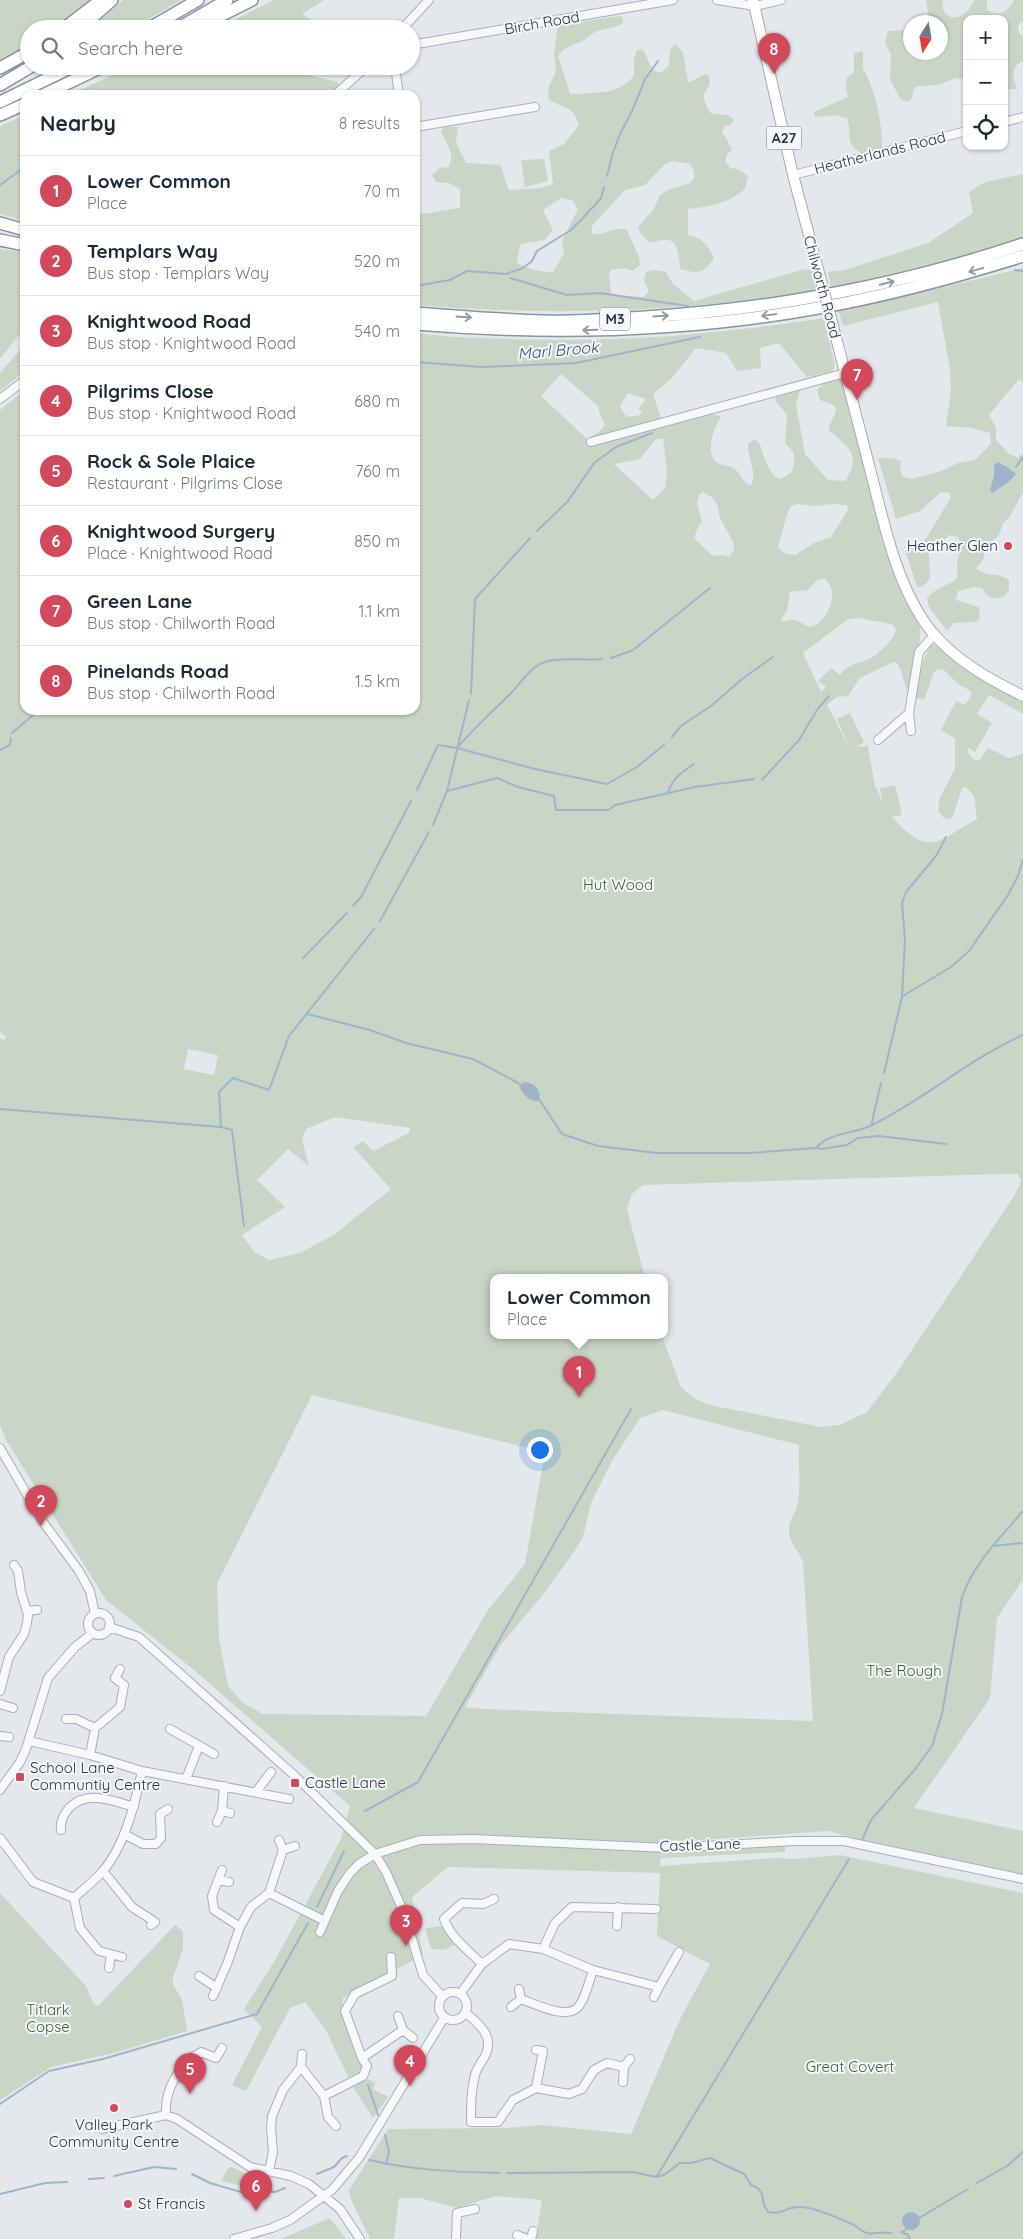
<!DOCTYPE html>
<meta charset="utf-8">
<style>
body{margin:0;font-family:Quicksand,sans-serif;background:#f2f2f3;color:#1f2937}
.controls{position:absolute;right:15px;top:15px;display:grid;overflow:hidden;border-radius:10px;box-shadow:0 1px 4px #0004}
.controls button{width:45px;height:45px;display:grid;place-items:center;padding:0;border:0;border-bottom:1px solid #e0e1e3;background:#fff;color:#1f2937;font:25px sans-serif}
.compass{position:absolute;left:903px;top:15px;width:45px;height:45px;border-radius:50%;background:#fff;box-shadow:0 1px 4px #0004;rotate:191deg}
.you{position:absolute;left:539px;top:1449px;width:18px;height:18px;margin:-12px;border:4px solid #fff;border-radius:50%;background:#1a73e8;box-shadow:0 0 0 8px #1a73e833}
.badge{display:grid;place-items:center;width:32px;height:32px;border-radius:50%;background:#d1495b;color:#fff;font-size:16px;font-weight:700}
.pin{position:absolute;translate:-50% -41px;filter:drop-shadow(0 1px 2px #0008)}
.pin::after{content:'';position:absolute;top:26px;width:18px;height:15px;background:inherit;clip-path:polygon(0 0,100% 0,50% 100%)}
.popup{position:absolute;left:490px;top:1274px;width:178px;height:65px;box-sizing:border-box;display:grid;place-content:center;border-radius:10px;background:#fff;filter:drop-shadow(0 1px 4px #0005);font-size:16px;white-space:nowrap;color:#747a83}
.popup b{font-size:19px;color:#1f2937}
.popup::after{content:'';position:absolute;left:50%;top:100%;margin-left:-10px;border:10px solid transparent;border-top-color:#fff}
.list{margin:0;padding:0;list-style:none}
h2{display:flex;justify-content:space-between;align-items:center;height:65px;margin:0;padding:0 20px;font-size:21px}
h2 small{font-size:16px;font-weight:400;color:#747a83}
.list li{display:grid;grid-template-columns:32px 1fr auto;gap:15px;align-items:center;box-sizing:border-box;height:70px;padding:0 20px;border-top:1px solid #e0e1e3}
.list b{display:block;font-size:19px;white-space:nowrap}
.list p{margin:0;font-size:16px;white-space:nowrap;color:#747a83}
.list em{font-size:16px;font-style:normal;color:#747a83}
.icon{flex:none;width:28px;height:28px;fill:none;stroke:currentColor;stroke-width:2;stroke-linecap:round;stroke-linejoin:round}
.map{position:relative;flex:none;width:1023px;height:2239px;overflow:hidden}
.search{position:absolute;background:#fff;box-shadow:0 1px 4px #0004;left:20px;top:20px;width:400px;height:55px;display:flex;align-items:center;gap:12px;box-sizing:border-box;padding:0 18px;border-radius:28px;color:#747a83;font-size:19px}
.panel{position:absolute;background:#fff;box-shadow:0 1px 4px #0004;left:20px;top:90px;width:400px;height:625px;border-radius:15px}
.map>svg:first-child{display:block}
.green{fill:#c9d6c5;fill-rule:evenodd}
.water{fill:#9fb4cc}
.lines{fill:none;stroke-linecap:round;stroke-linejoin:round}
.stream{stroke:#9fb4cc;stroke-width:2}
.minor-casing{stroke:#a9aeb7;stroke-width:10}
.major-casing{stroke:#a3abb8;stroke-width:12}
.highway-casing{stroke:#8b94a3;stroke-width:14}
.minor{stroke:#f7f8fa;stroke-width:8}
.major{stroke:#fff;stroke-width:10}
.highway{stroke:#fff;stroke-width:11}
.major-bridge-casing{stroke:#a3abb8;stroke-width:12;stroke-linecap:butt}
.major-bridge{stroke:#fff;stroke-width:10}
.oneway{stroke:#959aa2}
.poi-dot{fill:#d1495b;stroke:#f4f6f9;stroke-width:2}
.labels{text-anchor:middle;stroke-width:4;stroke-linejoin:round;paint-order:stroke}
.shield{fill:#f4f6f9;stroke:#676e7b;stroke-width:1}
.shield-label{font-size:14px;font-weight:bold;fill:#2b3445}
.street-label{font-size:15px;fill:#2b3445;stroke:#f4f6f9}
.poi-label{font-size:15px;fill:#2b3445;stroke:#f4f6f9;text-anchor:start}
.park-label{font-size:15px;fill:#3f6138;stroke:#f4f6f9}
.water-label{font-size:16px;font-style:italic;fill:#34527a;stroke:#f4f6f9}
</style>
<div class="map">
<svg width="1023" height="2239" viewBox="0 0 1023 2239">
<rect width="100%" height="100%" fill="#e4e7ec"/>
<path class="green" d="M0 0H90L51 29H29V44L0 63Z
M123 0H181L132 29H90Z
M274 0H324L302 14 311 19 301 29H216Z
M926 0H943C940 12 949 22 962 15 968 12 971 6 975 0H987V10C1000 17 1006 13 1014 0H1023V21C1018 24 1017 28 1019 34L1023 36V61C1010 66 1013 78 1017 89H1008L1004 81V19H967V80L956 78 938 85 919 86 914 88 912 99 908 102 900 99 890 79 891 55 885 42 888 31 910 30V52H940V22H924L928 12Z
M620 16 623 18V23C615 28 606 28 597 31 592 33 589 37 584 40 573 46 565 45 558 56L570 93C583 96 580 93 592 93 609 92 624 90 634 75V58L637 50 642 49C649 57 648 70 660 73L668 67 671 48 675 44 683 52 688 82C693 82 699 76 706 74L709 76 710 84 703 96C712 121 709 111 730 116L734 120 731 125 725 126 722 133 725 136 732 150 727 154 725 161 730 168 737 169 748 176 745 189C730 203 707 207 688 209V235C702 238 707 244 714 258 704 274 698 274 681 269 677 259 681 239 665 240 660 240 655 242 649 242L640 233 638 227 653 210 660 195 668 190 690 183 694 178V171L690 164 673 161 665 164 645 185 625 190 592 226V234C605 236 615 225 627 230L639 257 640 265 633 271 625 268 611 270 609 273 611 295 644 297 649 291 644 280 646 272 653 270 666 272 673 284 694 301 805 269 812 270 816 290C679 313 553 316 415 305V215L460 208V189L449 183 436 182 432 175 441 167 448 168C456 152 447 146 441 132L444 127H458L456 143 466 163 500 165C503 169 505 182 509 190L541 188 553 184 549 151 564 144 579 125C572 103 563 110 548 99L549 87 556 71 554 52 558 25ZM561 198 572 200 578 209 562 241 564 253 553 272C541 273 527 268 517 263L520 244 544 240 553 230 543 210Z
M863 51V70L865 71C876 95 882 121 882 147L861 153C843 141 853 135 847 118L835 115 815 117 814 112 848 97 846 88 847 78 854 72V53Z
M133 66H271L338 82 337 89 329 95H69Z
M25 115V221L0 214V126Z
M544 159 548 181 525 187 521 160Z
M1023 174V238L977 253 831 288 828 272 845 270 928 243 973 213 969 192 985 182Z
M0 249 25 252V327L0 359Z
M1023 268V382L1019 379 989 415 996 428V440L1009 454 1018 458 1023 452V492L1009 518 1003 523 999 535 987 546 983 560 976 568C985 577 998 572 1009 580V590L1005 596C993 601 988 598 982 588L974 587 958 591 956 600 979 607 980 619 975 622 954 623 947 631 929 607 927 598 933 592 957 579C958 573 957 567 957 562 959 552 964 545 957 537L949 535 937 548 929 552 930 578C926 584 924 587 917 587L906 553 926 539 951 497 950 493 941 492 920 511 896 519 878 458H892L901 461 900 471 903 477 911 479 939 472 958 463 975 460 991 444 990 433 972 428 946 426 951 390 950 370 938 302 843 326 839 312Z
M824 318 835 365 833 371 807 377 779 343 760 348 761 368 737 371 726 353 696 348 672 378 653 394 664 427C679 423 708 409 721 417 714 427 705 451 716 462 721 466 730 465 735 469 742 475 742 483 751 485 758 473 747 457 748 444L753 440 758 441C765 453 766 475 781 479L792 472C795 459 797 452 785 444L787 415 775 400 776 396 800 390 796 405 805 454 828 480 845 481C863 454 847 447 829 430 828 422 836 417 836 408L831 404 820 400 817 390 824 383 842 379 897 581C906 592 919 611 920 626 922 645 914 668 910 688L907 689C902 679 903 671 896 662L891 663 860 678 848 696 837 697 827 705 849 747 837 719 850 713 864 742 856 747 868 746 875 786 883 803 880 788 895 785 902 815 892 817C929 858 936 842 977 819L974 796 966 787 962 788 953 816 949 819 944 818 938 811 940 797 955 769V738L941 730 956 701 965 705 971 696V691L959 685 944 670 938 669 934 672 924 700 916 698 921 667 930 645H934L1023 698V714L989 695 977 714 992 723 975 752 967 747C969 755 971 759 979 761L988 748 1009 758 1023 754V1579L997 1618 990 1698 914 1808 1023 1831V1874L862 1840 828 1831 688 1841 661 1840 660 1850 785 1845V1852L661 1858 660 1866 776 1858 796 1859 840 1855 1023 1893V2239H536L542 2200 496 2196 457 2208 420 2198H399L394 2239H370C366 2228 348 2198 349 2190L388 2129 508 2128 541 2125 631 2134 681 2017 710 1964 657 1936 660 1873 448 1867 412 1897 423 1955 343 1998 342 2013 362 2067 359 2073 348 2077 326 2030 305 2002 290 2008 246 2091 232 2085 262 2027 244 2009 274 1962 341 1839 350 1806 194 1670 106 1600 6 1440 0 1425V1038L3 1040 7 1037 0 1032V410L25 390V710H415V333C445 337 476 338 506 339 616 343 716 335 824 318ZM561 374 599 407V412L605 425 599 432 587 439 541 396ZM628 393 646 399 648 397 638 409 642 412 640 415 628 417 624 414 620 406ZM656 439H663L667 472 665 488 653 500 614 464 640 459ZM703 492 713 498 717 504 720 518 734 544V549L730 557 723 555 713 556 694 538 698 527 702 522 697 502 699 494ZM797 504 815 506 832 504 847 505 848 510 831 537 814 543 795 555 784 553 778 547 788 511 791 506ZM824 578C827 581 830 584 831 588 836 601 824 625 810 627 800 623 794 616 784 622L781 619 787 611 790 592 808 590 816 581ZM857 618 892 624 896 629C896 637 878 655 871 658 859 664 849 663 840 675L831 668 818 681 826 687 821 692 803 653 847 620ZM188 1049 218 1055 214 1075 184 1069ZM335 1117 410 1128 409 1133 373 1151 363 1141 353 1147 391 1189 335 1234 300 1253 269 1260 254 1252 242 1235 285 1207 257 1180 288 1149 309 1166 302 1140 306 1129ZM1001 1174H1018L1021 1181 1014 1196 898 1371 867 1412 840 1425 821 1427 709 1405 692 1397 681 1387 662 1336H494V1278H645L627 1209 632 1194 643 1185ZM312 1395 545 1452 525 1564 488 1610 426 1716 263 1714 243 1703 228 1686 219 1638 217 1584ZM663 1410 799 1445C798 1464 801 1483 798 1503 796 1513 788 1521 789 1532 791 1548 799 1549 803 1562L813 1721 483 1709 465 1707 500 1646 541 1597 574 1552 583 1537 591 1503 612 1461 640 1418Z
M25 344V371L0 391V373Z
M0 1893 86 1986 93 2003 98 2006 175 1925 183 1931V1949L173 1977V1984L182 2000 187 2031 114 2053 51 2067 0 2100Z
M443 1926 454 1945C445 1950 441 1951 431 1948L425 1928Z
M368 2079 375 2083 373 2089 388 2097 373 2118 353 2087Z
M231 2167 242 2172 266 2180 248 2187 221 2181 228 2168Z
M330 2218 346 2239H280Z"/>
<path class="water" d="M997 462 1007 467 1016 474C1010 483 1001 486 993 493L990 490 994 476V466Z
M524 1082C535 1083 543 1090 538 1101 529 1101 522 1094 519 1086Z
M902 2221a9 9 0 1 1 18 0a9 9 0 1 1-18 0Z"/>
<g class="lines">
<path class="stream" d="M607 176 613 152 620 134 633 109 645 79 658 61
M0 185 25 167
M1015 270 1023 271
M510 278 567 295 600 293 688 306
M415 286 450 280 467 271 506 274 523 268 532 261 537 251 571 230 583 218 601 198 604 187
M415 362 482 367 576 363 700 337
M1016 467 1023 457
M537 531 568 501 594 463 616 447 652 433
M611 658 633 650 710 588
M471 694 475 599 530 538
M12 733 39 710
M672 737 682 725 711 706 742 679 773 657
M457 748C474 728 493 711 511 693 523 681 531 665 548 661 563 657 585 661 602 659
M0 750 10 745 11 738
M762 780 799 740 817 710 829 696
M417 790 438 745 457 748 535 769 607 784 637 767 664 745
M447 791 497 778 518 787 554 796 556 810H609L615 805 695 787 754 779
M668 792C673 778 682 772 694 764
M433 825 447 791 469 700
M353 906 361 897 411 801
M380 921 429 832
M303 958 347 913
M903 996 951 967 969 951 1008 895 1018 876 1023 859
M307 1014 370 1030 406 1043 473 1059 520 1084
M884 1073 902 997 905 940 902 903 906 892 936 856 946 837
M539 1099 562 1134 598 1146 657 1153H750L816 1148C829 1132 855 1134 872 1125 925 1099 969 1059 1023 1035
M0 1109 221 1127 219 1092 233 1078 269 1090 289 1036 374 929
M871 1126 881 1083
M221 1127 232 1130 244 1226
M817 1148 822 1149 847 1145 858 1138 879 1136 946 1144
M993 1546 1023 1543
M365 1811 418 1782 631 1409
M862 1840 871 1820 916 1768 932 1746 942 1714 962 1597C974 1563 1000 1538 1023 1511
M317 1907 344 1851
M368 2085 378 2115
M0 2104 49 2071 103 2059 257 2014 308 1923
M385 2135 389 2151 386 2164
M369 2160C412 2170 455 2172 499 2173
M507 2173 633 2172 656 2177 664 2175 680 2163H691L710 2158 744 2174 751 2185 758 2188 762 2194 764 2205 768 2212C784 2215 785 2207 798 2207 813 2206 841 2219 854 2225 859 2228 862 2232 867 2233 874 2235 882 2231 891 2233
M192 2174 210 2183 258 2197 267 2191 275 2192 285 2188
M317 2174 334 2167 342 2158 347 2156
M114 2176 154 2167 176 2169
M657 2176 849 1859
M89 2179 104 2178
M977 2183 1007 2166 1023 2152
M0 2194 45 2183 67 2182
M919 2218 968 2189
M901 2232 908 2235 910 2239
M903 2232 907 2228"/>
<defs>
<path id="minor" d="M717 0 755 6 781 0
M402 29 429 0
M411 45 673 0
M395 66 399 95
M335 95 367 66
M1004 122 1023 117
M415 127 535 107
M793 175 967 131
M0 399 25 380
M591 442 845 373
M911 731 909 713 919 652 935 634
M878 740 909 713
M0 1448 43 1522 79 1571 90 1591 95 1614
M27 1611 37 1610
M88 1624a11 11 0 1 1 22 0a11 11 0 1 1-22 0Z
M109 1627 139 1637 295 1776 375 1854 386 1872 404 1913 423 1975 442 1996
M0 1691 9 1657 24 1634 27 1623 28 1615 21 1592 18 1571 14 1565
M0 1704 13 1708
M66 1719H76L95 1728
M170 1729 214 1754
M0 1736 9 1737
M29 1741 90 1755 142 1771 289 1799
M90 1755 95 1728 120 1707 124 1685 115 1678 120 1669
M186 1779 199 1746
M224 1786 222 1811 230 1813
M0 1790 20 1762 26 1749 48 1678 75 1647 93 1633
M256 1792 271 1772
M217 1822 222 1811
M61 1830C60 1821 63 1815 69 1808 87 1790 112 1800 134 1807
M124 1834 143 1844H156L161 1838 160 1814 168 1809
M0 1838 33 1882 74 1898
M279 1840 283 1850
M222 1870 212 1896 214 1910 240 1927
M103 1871 132 1907 155 1922 151 1925
M218 1880 229 1882
M269 1893 325 1921
M74 1898C83 1890 94 1881 102 1872 125 1846 135 1803 142 1771
M74 1898 80 1928 99 1951 122 1957
M617 1926 618 1907
M320 1932 338 1891 350 1873 359 1864 375 1854 420 1840 474 1839 667 1848 795 1841H844L1023 1879
M543 1949 555 1923 572 1907 656 1909
M482 1964C468 1950 451 1938 444 1919L462 1903 483 1904 494 1899
M109 1968 111 1955
M199 1976 217 1988
M659 1987 679 1952
M519 1989 521 1999
M439 2006a14 14 0 1 1 28 0a14 14 0 1 1-28 0Z
M460 1994 482 1964 509 1944 543 1949 593 1970 659 1987 654 1997
M213 1996 227 1964 240 1927 251 1907 269 1893 283 1850 295 1846
M511 2007 521 1999C535 2004 568 2021 579 2006 586 1997 589 1981 593 1970
M466 2013C479 2024 494 2036 486 2054 483 2061 477 2067 475 2075 471 2091 471 2105 471 2122H498L513 2100 536 2088 569 2094 582 2089 594 2070 607 2063 624 2067 623 2082
M403 2030 413 2038
M362 2058 345 2011 355 1994 392 1976 391 1957
M301 2067 324 2096 328 2117 336 2126
M624 2067 630 2059
M536 2088 543 2051 536 2050
M324 2096 363 2076 367 2066 362 2058 403 2030 398 2016
M166 2115C164 2091 179 2063 201 2052L216 2058 222 2048
M102 2129 166 2115 177 2119 250 2167 291 2176 309 2184 340 2209 360 2239
M269 2171 273 2152 271 2128 272 2116 283 2090 301 2067 302 2054
M517 2235 527 2239
M234 2239 272 2228 290 2220 332 2190 359 2158 444 2018
M456 2239 457 2213 475 2209
M531 2239 533 2231"/>
<path id="major" d="M753 0 793 175 818 269
M832 322C845 371 857 420 870 469 884 523 896 586 931 631 956 661 989 679 1023 696"/>
<path id="highway" d="M63 29 101 0
M79 29 112 0
M148 29 198 0
M177 29 227 0
M194 29 252 0
M0 68 29 52
M0 85 32 66
M43 95 104 66
M0 102 74 66
M0 115 25 104
M0 223 25 230
M0 240 25 245
M415 313C458 316 500 320 543 321 577 322 612 319 645 317 774 309 900 285 1023 244
M415 324C548 335 686 332 818 308 887 296 956 277 1023 256"/>
</defs>
<use href="#minor" class="minor-casing"/>
<use href="#major" class="major-casing"/>
<use href="#highway" class="highway-casing"/>
<use href="#minor" class="minor"/>
<use href="#major" class="major"/>
<use href="#highway" class="highway"/>
<defs>
<path id="major-bridge" d="M818 269 832 322"/>
</defs>
<use href="#major-bridge" class="major-bridge-casing"/>
<use href="#major-bridge" class="major-bridge"/>
</g>
<defs><path id="oneway-shaft" d="M-6 0H5M1.5-3L5.5 0L1.5 3" fill="none" stroke-width="1.6" stroke-linecap="round" stroke-linejoin="round" transform="scale(1.25)"/></defs>
<g class="oneway">
<use href="#oneway-shaft" transform="translate(976 270) rotate(165)"/>
<use href="#oneway-shaft" transform="translate(887 283) rotate(-14)"/>
<use href="#oneway-shaft" transform="translate(769 315) rotate(172)"/>
<use href="#oneway-shaft" transform="translate(661 316) rotate(-4)"/>
<use href="#oneway-shaft" transform="translate(464 317) rotate(4)"/>
<use href="#oneway-shaft" transform="translate(590 330) rotate(178)"/>
</g>
<g class="poi-dot">
<circle cx="1008" cy="546" r="5"/>
<rect x="15" y="1772" width="10" height="10" rx="2.5"/>
<rect x="290" y="1778" width="10" height="10" rx="2.5"/>
<circle cx="114" cy="2108" r="5"/>
<circle cx="128" cy="2204" r="5"/>
</g>
<g class="labels">
<g class="shield">
<rect x="766.5" y="126.5" width="35" height="23" rx="4"/>
<rect x="600" y="307.5" width="30" height="23" rx="4"/>
</g>
<g class="shield-label">
<text x="784" y="143">A27</text>
<text x="615" y="324">M3</text>
</g>
<g class="street-label">
<text transform="translate(542 23) rotate(-10)" y="5">Birch Road</text>
<text transform="translate(880 153) rotate(-14)" y="5">Heatherlands Road</text>
<text transform="translate(822 287) rotate(75)" y="5">Chilworth Road</text>
<text transform="translate(700 1845) rotate(-2)" y="5">Castle Lane</text>
</g>
<g class="poi-label">
<text x="998" y="551" text-anchor="end">Heather Glen</text>
<text x="30" y="1773">School Lane<tspan x="30" dy="17">Communtiy Centre</tspan></text>
<text x="305" y="1788">Castle Lane</text>
<text x="114" y="2130" text-anchor="middle">Valley Park<tspan x="114" dy="17">Community Centre</tspan></text>
<text x="138" y="2209">St Francis</text>
</g>
<g class="park-label">
<text x="618" y="890">Hut Wood</text>
<text x="904" y="1676">The Rough</text>
<text x="48" y="2015">Titlark<tspan x="48" dy="17">Copse</tspan></text>
<text x="850" y="2072">Great Covert</text>
</g>
<g class="water-label">
<text transform="translate(558 350) rotate(-5)" y="6">Marl Brook</text>
</g>
</g>
</svg>
<div class="controls">
<button>+</button>
<button>−</button>
<button><svg class="icon" aria-label="locate" viewBox="0 0 24 24"><circle cx="12" cy="12" r="6"/><path d="M12 2v4M12 18v4M2 12h4M18 12h4"/></svg></button>
</div>
<svg class="compass" viewBox="-18 -18 36 36"><path d="M0-13l5 13h-10z" fill="#e53935"/><path d="M0 13l5-13h-10z" fill="#747a83"/></svg>
<div class="you"></div>
<div class="pin badge" style="left:579px;top:1397px">1</div>
<div class="popup"><b>Lower Common</b>Place</div>
<div class="pin badge" style="left:41px;top:1526px">2</div>
<div class="pin badge" style="left:406px;top:1946px">3</div>
<div class="pin badge" style="left:410px;top:2086px">4</div>
<div class="pin badge" style="left:190px;top:2094px">5</div>
<div class="pin badge" style="left:256px;top:2211px">6</div>
<div class="pin badge" style="left:857px;top:400px">7</div>
<div class="pin badge" style="left:774px;top:74px">8</div>
<div class="search"><svg class="icon" aria-label="search" viewBox="0 0 24 24"><circle cx="10" cy="10" r="6"/><path d="M15 15l6 6"/></svg>Search here</div>
<section class="panel">
<h2>Nearby<small>8 results</small></h2>
<ul class="list">
<li><span class="badge">1</span><div><b>Lower Common</b><p>Place</p></div><em>70 m</em></li>
<li><span class="badge">2</span><div><b>Templars Way</b><p>Bus stop · Templars Way</p></div><em>520 m</em></li>
<li><span class="badge">3</span><div><b>Knightwood Road</b><p>Bus stop · Knightwood Road</p></div><em>540 m</em></li>
<li><span class="badge">4</span><div><b>Pilgrims Close</b><p>Bus stop · Knightwood Road</p></div><em>680 m</em></li>
<li><span class="badge">5</span><div><b>Rock &amp; Sole Plaice</b><p>Restaurant · Pilgrims Close</p></div><em>760 m</em></li>
<li><span class="badge">6</span><div><b>Knightwood Surgery</b><p>Place · Knightwood Road</p></div><em>850 m</em></li>
<li><span class="badge">7</span><div><b>Green Lane</b><p>Bus stop · Chilworth Road</p></div><em>1.1 km</em></li>
<li><span class="badge">8</span><div><b>Pinelands Road</b><p>Bus stop · Chilworth Road</p></div><em>1.5 km</em></li>
</ul>
</section>
</div>
